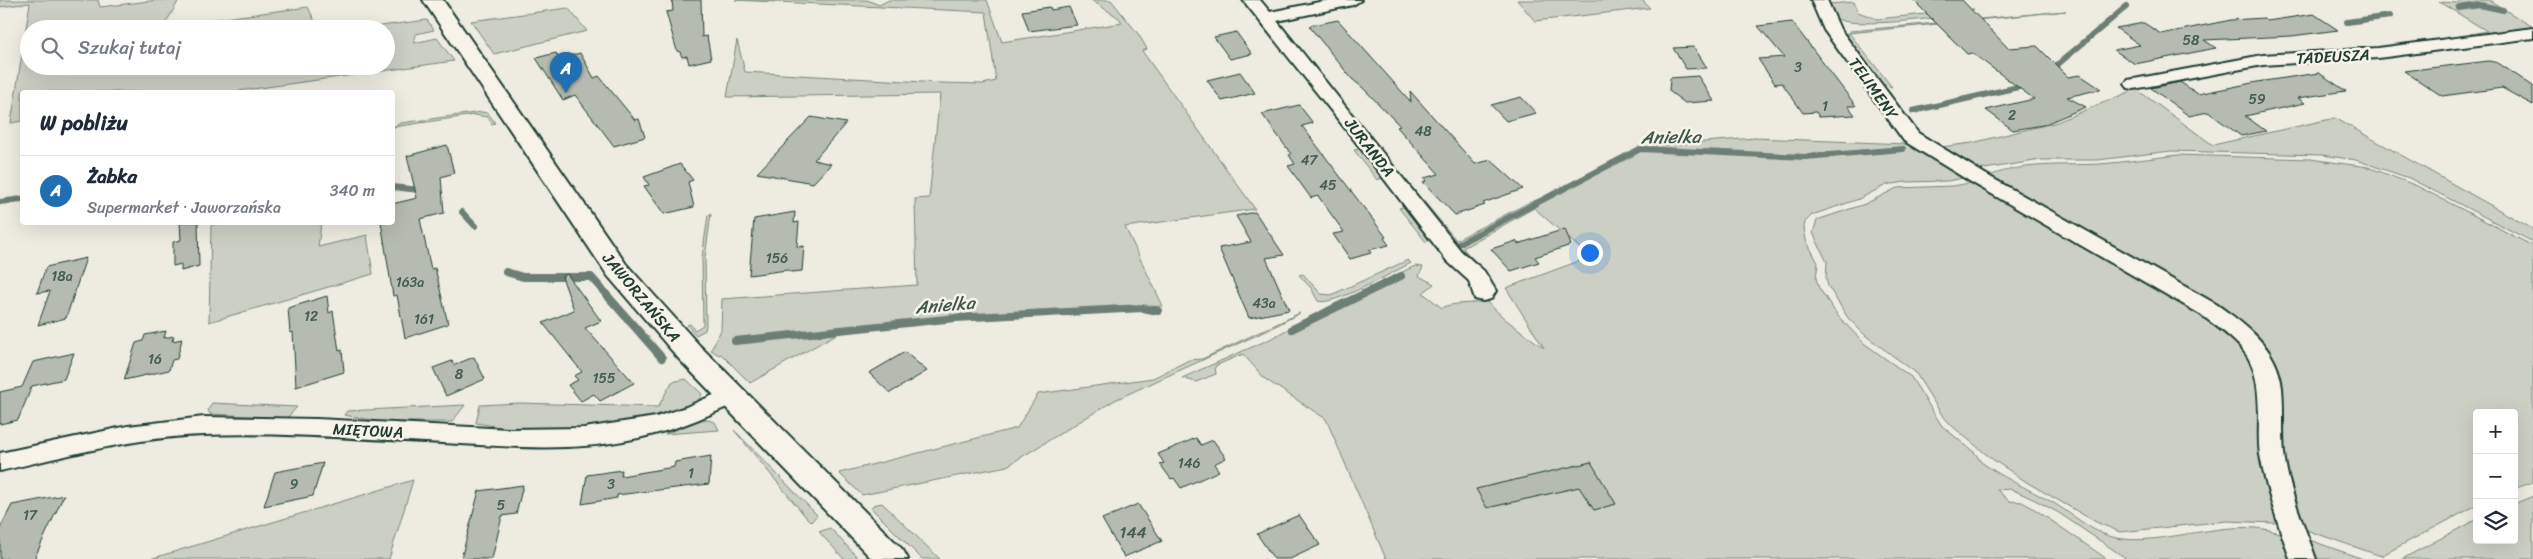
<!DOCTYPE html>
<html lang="pl">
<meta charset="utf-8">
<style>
body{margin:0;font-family:Sriracha,sans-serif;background:#f6f6f7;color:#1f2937}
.controls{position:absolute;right:15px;bottom:15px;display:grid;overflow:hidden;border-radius:5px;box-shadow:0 5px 20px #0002}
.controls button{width:45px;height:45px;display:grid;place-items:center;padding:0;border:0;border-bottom:1px solid #e0e1e3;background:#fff;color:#1f2937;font:25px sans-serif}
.you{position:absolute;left:1589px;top:252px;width:18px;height:18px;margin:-12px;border:4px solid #fff;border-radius:50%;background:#1a73e8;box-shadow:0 0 0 8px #1a73e833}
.badge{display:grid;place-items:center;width:32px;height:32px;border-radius:50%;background:#1f6fb2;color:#fff;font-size:16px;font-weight:700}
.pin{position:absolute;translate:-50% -41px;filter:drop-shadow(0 1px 2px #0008)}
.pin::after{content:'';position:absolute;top:26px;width:18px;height:15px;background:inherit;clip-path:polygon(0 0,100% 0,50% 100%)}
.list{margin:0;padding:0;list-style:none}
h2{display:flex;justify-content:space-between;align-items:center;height:65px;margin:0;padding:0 20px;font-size:21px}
h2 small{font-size:16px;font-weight:400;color:#747a83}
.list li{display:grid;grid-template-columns:32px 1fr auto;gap:15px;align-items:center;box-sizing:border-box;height:70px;padding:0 20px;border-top:1px solid #e0e1e3}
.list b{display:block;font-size:19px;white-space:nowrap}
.list p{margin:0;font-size:16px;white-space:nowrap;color:#747a83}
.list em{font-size:16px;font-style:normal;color:#747a83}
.icon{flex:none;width:28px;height:28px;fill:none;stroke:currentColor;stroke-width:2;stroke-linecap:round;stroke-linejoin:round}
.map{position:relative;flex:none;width:2533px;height:559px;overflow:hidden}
.search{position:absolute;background:#fff;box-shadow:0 5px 20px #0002;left:20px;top:20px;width:375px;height:55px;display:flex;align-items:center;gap:12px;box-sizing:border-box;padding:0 18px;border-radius:28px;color:#747a83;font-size:19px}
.panel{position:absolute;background:#fff;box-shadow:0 5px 20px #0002;left:20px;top:90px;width:375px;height:135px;border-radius:5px}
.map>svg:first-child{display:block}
.green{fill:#cccfc4;stroke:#76867c}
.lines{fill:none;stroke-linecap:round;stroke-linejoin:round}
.stream-far1{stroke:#6c7e74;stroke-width:6}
.stream{stroke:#6c7e74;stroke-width:8}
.building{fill:#b5bbb0;stroke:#1f3d34}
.minor-casing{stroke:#1f3d34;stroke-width:4}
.tertiary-casing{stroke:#1f3d34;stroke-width:4}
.minor{fill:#f7f3e8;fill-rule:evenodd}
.tertiary{fill:#f7f3e8;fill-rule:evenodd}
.labels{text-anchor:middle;stroke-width:5;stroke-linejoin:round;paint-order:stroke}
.number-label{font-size:14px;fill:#445c53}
.street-label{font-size:16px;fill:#1f3d34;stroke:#f7f3e8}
.near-number-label{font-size:16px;fill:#445c53}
.water-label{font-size:18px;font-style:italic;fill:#3f584f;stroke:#f7f3e8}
</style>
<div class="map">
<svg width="2533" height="559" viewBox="0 0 2533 559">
<rect width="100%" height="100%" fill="#eeece1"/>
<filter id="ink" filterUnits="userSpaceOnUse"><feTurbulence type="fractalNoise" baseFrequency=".02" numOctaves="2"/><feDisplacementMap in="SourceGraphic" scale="10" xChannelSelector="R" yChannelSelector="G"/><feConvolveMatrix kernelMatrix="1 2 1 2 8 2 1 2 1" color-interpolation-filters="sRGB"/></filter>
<g filter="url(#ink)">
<path class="green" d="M0 0H98L100 7 158 0H179L164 26 308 7 318 28 29 29V66H386V29H357L427 20 434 30 416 34 414 43 437 38 454 61 231 92H22V121L11 123 30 3 0 7Z
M735 0H867L879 5 889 0H987L1002 42 1122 23 1119 18 1091 0H1111L1139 35 1147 49 1142 51 1255 209 1125 227 1163 306 991 315 849 327 750 383 721 354 719 355 711 350 721 330 722 299 917 285 915 199 929 198 940 94 727 97 737 40 745 72 941 83 983 84 996 81 986 12Z
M1517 0H1642L1650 8 1535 21Z
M2466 0H2489L2533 27V31L2478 36 2470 34 2487 31 2439 2 2457 3Z
M1854 2 1858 12 1877 19 1974 9C1961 18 1855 28 1840 20 1833 17 1832 10 1829 4Z
M568 8 587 31 494 54 471 21Z
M2066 11 1849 33 1892 87 1882 84 1846 34 1850 31Z
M2136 89 2213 145 2335 118 2533 229V242L2409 178 2356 160 2322 155 2171 151 2098 160H2041L1978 170 1940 150 1941 147 1972 143 2057 122Z
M482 112 488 113 495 123 492 124 488 117 474 115 393 127 401 123Z
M1755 138 1906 144 1920 148 1968 177 1948 181 1906 182 1886 185 1859 199 1812 215 1805 222 1804 227 1806 240 1818 263 1816 278 1819 288 1838 316 1865 344 1911 377 1942 426 1975 453 1981 462C2002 477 2026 488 2050 501 2074 514 2094 536 2123 539 2171 545 2243 512 2288 537L2295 559H2127L2059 513 2035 500 2011 489 1997 490 2009 501 2022 502 2033 508 2107 559H1386L1326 419 1265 379 1243 354 1215 366 1216 374 1196 382 1182 378 1270 339 1332 305 1415 266 1423 267 1419 276 1434 284 1423 293 1442 308C1455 301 1470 306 1485 300L1505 319 1544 348 1506 288 1590 257 1534 208 1463 248 1488 277 1486 278 1459 251 1421 201 1422 199 1456 240 1528 203 1548 196 1640 147Z
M1361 149 1385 177 1377 180 1354 150Z
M2178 155 2310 159 2368 167 2417 186 2533 246V482L2514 489V413H2477V505L2381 556 2306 530 2301 527 2292 504 2254 339 1989 176C2025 162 2062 166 2100 164 2126 162 2152 158 2178 155Z
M1975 182 2206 311 2255 359 2281 519 2275 523 2227 521 2120 532 2096 522 2028 483 1992 459 1952 426 1942 415 1915 372 1866 336 1848 318 1828 286 1826 279 1827 262 1813 233 1817 220 1865 204 1897 188 1953 186Z
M1407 206 1433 237 1426 242 1399 208Z
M711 214 705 257 706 326 705 330 696 335 687 325 690 324 695 330 703 325 702 258 708 215Z
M228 222 321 223 318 247 367 235 373 274 209 322 211 225Z
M1408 260 1411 263C1395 271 1332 307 1318 301L1311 288 1299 275 1303 274 1321 294 1331 295Z
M1300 313 1268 330 1115 400 1007 466 862 495 839 473 1017 428 1038 394 1153 378 1189 360 1202 359Z
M686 379 702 394 699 400 684 411 624 426 526 431 476 423 480 405 520 403 658 407 672 382Z
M212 403 297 407 287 418 210 414 208 410Z
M465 405 452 422H383L344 415 347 411Z
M704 419 715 422 719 430 665 434Z
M734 430 817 515 811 522 806 517Z
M413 480 389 559H150Z
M2533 496V559H2402L2477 519V540H2514V504Z
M882 503 940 559H922L871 508 873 505Z
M830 528 859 559H844L819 532Z
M2307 539 2363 559H2311Z"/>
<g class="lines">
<path class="stream-far1" d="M2458 8 2480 5 2503 10
M2347 22 2390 16
M2051 70 2127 6
M1913 111 2027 85
M392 187 420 190
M0 202 22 199
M462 212 475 226
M1460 243 1640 149 1805 157 1903 149"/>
<path class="stream" d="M506 272 523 277H591L662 358
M1292 329 1401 276
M735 341 956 318 1143 308 1158 311"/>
</g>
<path class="building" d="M672 0H701L702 37 707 36 711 59 689 64 687 56 682 57 680 52 677 51 666 12 673 11Z
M1913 0H1962L2008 48 2037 46 2068 77 2080 75 2101 89 2067 97 2086 107 2043 125 2013 130 1986 110 2034 99 1972 53 1967 54Z
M1050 7 1051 10 1069 7 1077 25 1029 31 1022 11Z
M2314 14 2338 30 2292 36 2204 40 2216 48 2135 64 2114 50 2140 45 2116 28 2144 23 2161 34 2231 20 2264 18 2267 21Z
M1338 20 1411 102 1410 91 1475 164 1491 160 1523 189 1483 203 1485 205 1455 215 1423 182 1426 181 1424 178 1439 174 1397 127 1400 126 1362 87 1352 79 1309 26Z
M1792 22 1856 106H1848L1855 115 1819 117 1816 112 1803 113 1782 83 1775 84 1758 59 1784 57 1758 26Z
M1236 32 1252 54 1230 59 1214 37Z
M1694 47 1707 68 1686 69 1673 48Z
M556 53 559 59 580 53 594 78 599 76 635 120 639 119 645 137 614 146 575 95 563 100 536 58Z
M2489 61 2498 63 2533 86V105L2502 88 2442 96 2404 71Z
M1240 72 1255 93 1222 101 1207 80Z
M2319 73 2346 91 2298 98 2305 103 2245 116 2266 131 2241 136 2208 112 2189 116 2151 88 2180 82 2198 94 2257 82Z
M1698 76 1714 101 1685 103 1669 91 1670 78Z
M1521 97 1536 113 1506 121 1491 105Z
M1299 105 1313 123 1302 126 1386 237 1384 238 1389 245 1369 250 1371 253 1350 259 1333 234 1344 232 1318 196 1311 198 1288 166 1295 164 1289 155 1291 154 1262 114Z
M811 117 846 123 814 160 831 164 813 183 757 173Z
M447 145 454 173 441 177 444 213 420 219 431 269 435 268 448 324 405 338 397 295 393 296 381 222H392V204L417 198 407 156Z
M680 164 693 180 688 182 694 207 664 214 644 186 649 185 644 177Z
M795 212 794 223 799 222 797 247 804 246 802 271 791 272 787 270 749 275 754 219Z
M1255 212 1284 255 1266 258 1289 310 1249 318 1219 248 1251 242 1236 216Z
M180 222H198L199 266 181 271V264L173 266V242L181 240Z
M1565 229 1571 245 1535 257 1539 262 1511 271 1491 249 1516 241 1518 244Z
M86 258 66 318 38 325 50 291 37 293 46 267Z
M567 274 601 321 585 328 634 383 600 401 594 394 581 401 568 385 578 380 574 376 582 372 543 323 574 310 562 277Z
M327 296 329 313 333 311 339 351 342 350 344 372 296 387 293 332 290 333 288 308Z
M166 331 164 338 174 336 172 341 182 339 177 359 172 360 169 370 124 380 136 343 143 341 145 335Z
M905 352 927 371 890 393 869 373Z
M74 353 64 379 32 386 18 420 0 424V392L22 387 33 362Z
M474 357 485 379 446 396 433 368 452 361 454 365Z
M1196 438 1201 445 1213 440 1226 458 1214 464 1219 471 1181 488 1174 478 1171 479 1160 464 1164 463 1158 454Z
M711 456 709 484 617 495V498L582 504 587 475 622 470 621 476 674 467 675 462Z
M1591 462 1616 504 1594 510 1579 487 1487 508 1476 489Z
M323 463 313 496 264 506 275 472Z
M523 485 516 514 502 516 492 559H461L479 491Z
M64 495 34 559H0V528L12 505Z
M1138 504 1162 541 1124 557 1102 519Z
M1299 515 1320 545 1290 559H1274L1257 534Z"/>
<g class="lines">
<defs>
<path id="minor" d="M1243 0H1260L1270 12 1329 0H1361L1353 5 1277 21 1461 251 1484 271 1496 291 1491 299 1483 301 1475 299 1469 281 1447 261 1352 137Z
M1811 0H1827L1840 29 1918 133 1985 174 2216 304C2246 325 2278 348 2282 388 2284 409 2282 431 2284 453 2288 489 2304 525 2316 559H2290C2279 525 2266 491 2260 455 2258 442 2259 427 2259 413 2258 355 2245 347 2200 314L1971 182 1904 141 1824 30Z
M2533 28V38L2378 58 2263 65 2134 89 2128 88 2125 84 2128 80 2134 79 2263 55 2378 48Z
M732 387 740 389 744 395 740 401C702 419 665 434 623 441 570 451 514 447 461 444 376 440 290 432 204 435 135 437 67 456 0 471V453L128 426 204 417 317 419 509 429 584 428 656 417 686 407Z"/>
<path id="tertiary" d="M423 0H443L626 264 699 345 903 550 908 559H872L679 359 608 276Z"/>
</defs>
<use href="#minor" class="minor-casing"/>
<use href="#tertiary" class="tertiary-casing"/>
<use href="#minor" class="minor"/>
<use href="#tertiary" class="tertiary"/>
</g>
</g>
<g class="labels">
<g class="number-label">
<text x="2191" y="45">58</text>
<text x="1798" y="72">3</text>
<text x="2257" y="104">59</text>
<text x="1825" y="111">1</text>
<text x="2012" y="120">2</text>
<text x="1423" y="136">48</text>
<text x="1309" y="165">47</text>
<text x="1328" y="190">45</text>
<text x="777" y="263">156</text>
<text x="62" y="281">18a</text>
<text x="410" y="287">163a</text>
<text x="1264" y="308">43a</text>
<text x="311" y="321">12</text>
<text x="424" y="324">161</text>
<text x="155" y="364">16</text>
<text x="459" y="379">8</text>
<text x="604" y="383">155</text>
<text x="1189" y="468">146</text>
<text x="691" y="478">1</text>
<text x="294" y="489">9</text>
<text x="611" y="489">3</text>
<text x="501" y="510">5</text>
<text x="30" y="520">17</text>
</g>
<g class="street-label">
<text transform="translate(2333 56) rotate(-3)" y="6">TADEUSZA</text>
<text transform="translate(1874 88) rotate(54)" y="6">TELIMENY</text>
<text transform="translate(1370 147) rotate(52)" y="6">JURANDA</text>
<text transform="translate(642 297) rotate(50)" y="6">JAWORZAŃSKA</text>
<text transform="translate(368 430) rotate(3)" y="6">MIĘTOWA</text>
</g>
<g class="near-number-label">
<text x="1133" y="538">144</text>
</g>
<g class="water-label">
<text transform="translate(1671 137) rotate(-1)" y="6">Anielka</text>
<text transform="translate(945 305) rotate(-5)" y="6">Anielka</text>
</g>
</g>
</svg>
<div class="controls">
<button>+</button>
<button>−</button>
<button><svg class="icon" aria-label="layers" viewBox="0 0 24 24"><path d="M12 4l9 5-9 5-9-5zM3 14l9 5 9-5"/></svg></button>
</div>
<div class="you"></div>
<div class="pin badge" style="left:566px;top:93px">A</div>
<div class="search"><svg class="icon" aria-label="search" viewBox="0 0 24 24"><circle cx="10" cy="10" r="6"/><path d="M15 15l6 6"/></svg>Szukaj tutaj</div>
<section class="panel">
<h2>W pobliżu<small></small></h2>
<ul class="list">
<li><span class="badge">A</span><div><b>Żabka</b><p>Supermarket · Jaworzańska</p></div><em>340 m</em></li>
</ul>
</section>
</div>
